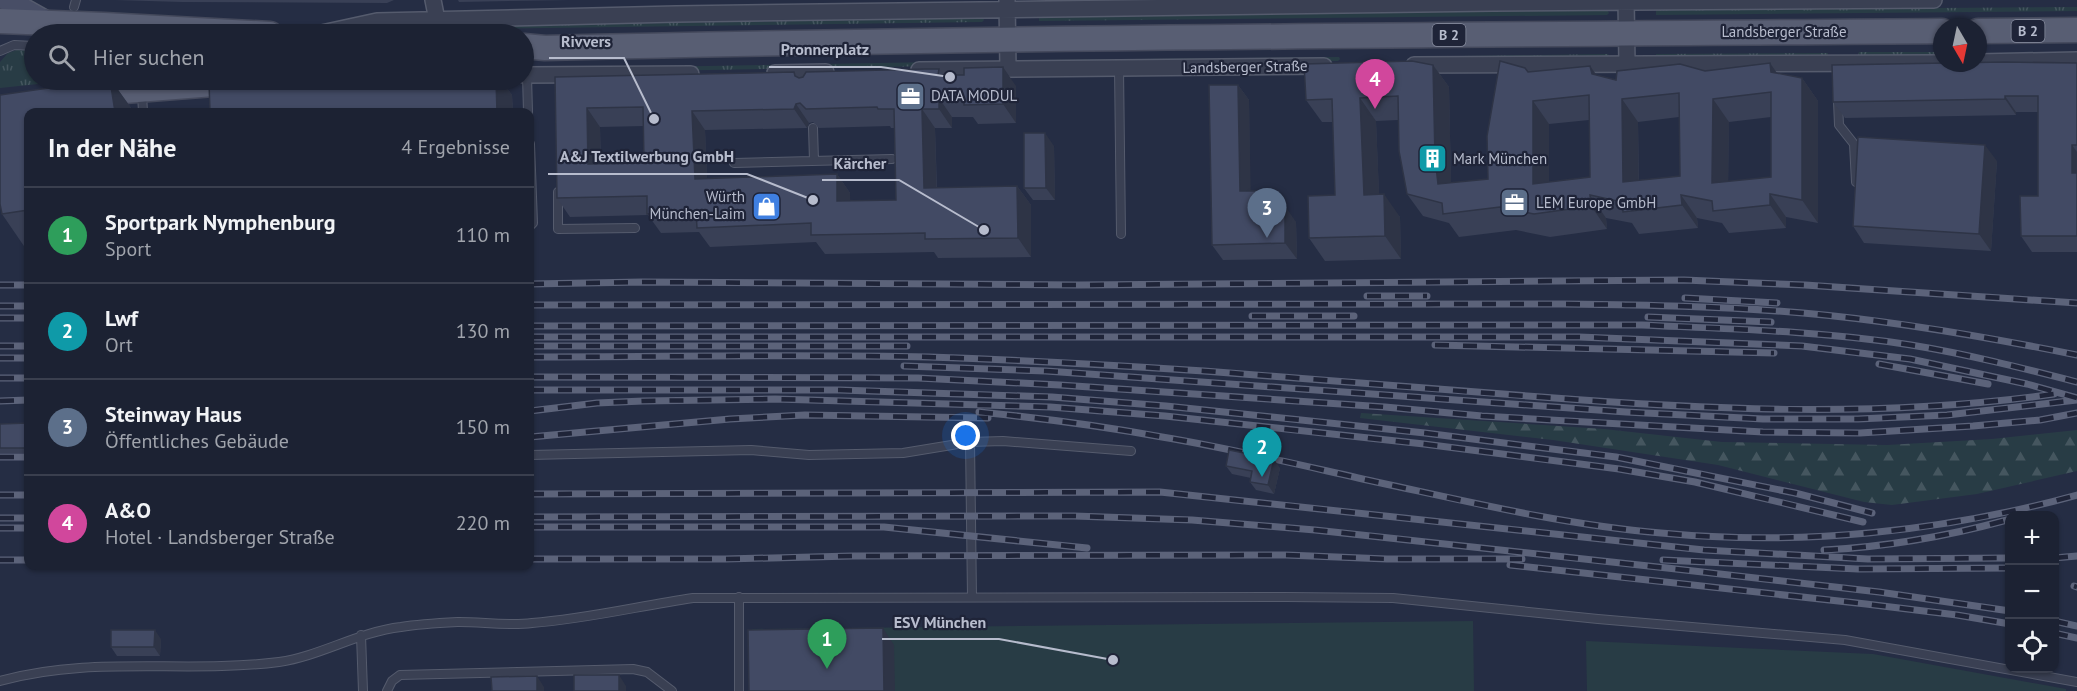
<!DOCTYPE html>
<html lang="de">
<meta charset="utf-8">
<style>
body{margin:0;font-family:"PT Sans",sans-serif;background:#292f3f;color:#f1f3f6}
.controls{position:absolute;right:18px;bottom:18px;display:grid;overflow:hidden;border-radius:12px;box-shadow:0 2px 4px #0004}
.controls button{width:54px;height:54px;display:grid;place-items:center;padding:0;border:0;border-bottom:2px solid #3a3f4e;background:#1c2233;color:#f1f3f6;font:30px sans-serif}
.compass{position:absolute;left:1933px;top:18px;width:54px;height:54px;border-radius:50%;background:#1c2233;box-shadow:0 2px 4px #0004;rotate:171deg}
.you{position:absolute;left:966px;top:436px;width:21px;height:21px;margin:-15px;border:4px solid #fff;border-radius:50%;background:#1a73e8;box-shadow:0 0 0 9px #1a73e833}
.badge{display:grid;place-items:center;width:39px;height:39px;border-radius:50%;background:#0b8043;color:#fff;font-size:20px;font-weight:700}
.pin{position:absolute;translate:-50% -50px;filter:drop-shadow(0 2px 3px #0008)}
.pin::after{content:'';position:absolute;top:32px;width:21px;height:18px;background:inherit;clip-path:polygon(0 0,100% 0,50% 100%)}
.list{margin:0;padding:0;list-style:none}
h2{display:flex;justify-content:space-between;align-items:center;height:78px;margin:0;padding:0 24px;font-size:26px}
h2 small{font-size:20px;font-weight:400;color:#a0a4ac}
.list li{display:grid;grid-template-columns:39px 1fr auto;gap:18px;align-items:center;box-sizing:border-box;height:96px;padding:0 24px;border-top:2px solid #3a3f4e}
.list b{display:block;font-size:22px;white-space:nowrap}
.list p{margin:0;font-size:20px;white-space:nowrap;color:#a0a4ac}
.list em{font-size:20px;font-style:normal;color:#a0a4ac}
.icon{flex:none;width:33px;height:33px;fill:none;stroke:currentColor;stroke-width:2;stroke-linecap:round;stroke-linejoin:round}
.map{position:relative;flex:none;width:2077px;height:691px;overflow:hidden}
.search{position:absolute;background:#1c2233;box-shadow:0 2px 4px #0004;left:24px;top:24px;width:510px;height:66px;display:flex;align-items:center;gap:15px;box-sizing:border-box;padding:0 21px;border-radius:33px;color:#a0a4ac;font-size:22px}
.panel{position:absolute;background:#1c2233;box-shadow:0 2px 4px #0004;left:24px;top:108px;width:510px;height:462px;border-radius:12px}
.map>svg:first-child{display:block}
.grass{fill:url(#grass-tufts)}
.forest{fill:url(#forest-firs)}
.garden{fill:#283c45}
.lines{fill:none;stroke-linecap:round;stroke-linejoin:round}
.service-casing{stroke:#555b6d;stroke-width:10}
.minor-casing{stroke:#555b6d;stroke-width:18}
.secondary-casing{stroke:#555b6d;stroke-width:24}
.primary-casing{stroke:#44495c;stroke-width:27}
.service{stroke:#3a4053;stroke-width:8}
.minor{stroke:#3a4053;stroke-width:15}
.secondary{stroke:#484e66;stroke-width:21}
.primary{stroke:#585e73;stroke-width:24}
.rail-casing{stroke:#5c637a;stroke-width:7}
.rail{stroke:#1f2438;stroke-width:4.5;stroke-dasharray:14;stroke-linecap:butt}
.wall{fill:#394056;fill-rule:evenodd}
.shaded-wall{fill:#2e3446}
.building{fill:#424a64;stroke:#2e3446;stroke-width:1.5;fill-rule:evenodd}
.labels{text-anchor:middle;stroke-width:4.5;stroke-linejoin:round;paint-order:stroke}
.shield{fill:#1f2438;stroke:#898ea0;stroke-width:1.5}
.shield-label{font-size:14px;font-weight:bold;fill:#b7bccd}
.street-label{font-size:15px;fill:#b7bccd;stroke:#1f2438}
.poi-label{font-size:15px;fill:#b7bccd;stroke:#1f2438;text-anchor:start}
.leader{fill:none;stroke:#b7bccd;stroke-width:2}
.callout-dot{fill:#b7bccd;stroke:#1f2438;stroke-width:2}
.callout-label{font-size:16px;text-anchor:middle;font-weight:bold;fill:#b7bccd;stroke:#1f2438;stroke-width:4.5;stroke-linejoin:round;paint-order:stroke}
</style>
<div class="map">
<svg width="2077" height="691" viewBox="0 0 2077 691">
<defs>
<pattern id="grass-tufts" width="24" height="20" patternUnits="userSpaceOnUse" patternTransform="scale(1.5)"><rect width="24" height="20" fill="#283c45"/><path d="M3 7l-1-3M5 7V3M7 7l1-3M15 17l-1-3M17 17v-4M19 17l1-3" fill="none" stroke="#45565f"/></pattern>
<pattern id="forest-firs" width="22" height="20" patternUnits="userSpaceOnUse" patternTransform="scale(1.5)"><rect width="22" height="20" fill="#283c45"/><path d="M5 1l3.5 6h-7zM16 11l3.5 6h-7z" fill="#45565f"/></pattern>
</defs>
<rect width="100%" height="100%" fill="#252d44"/>
<path class="grass" d="M2077 7V11L1656 15V10Z
M1607 10 1609 13 1607 15 1039 21V17Z
M983 18 984 20 982 22 473 29 412 27Z
M22 48H34V80H76L0 88V62L8 53Z
M1859 52H1942V56H1858Z
M1828 53V56L1656 58V54Z
M1608 54 1609 57 1459 58 1461 56Z
M1339 57 1340 59 1338 61 1039 65V60Z
M995 61V65L595 72V68Z"/>
<path class="forest" d="M1361 413 1604 429 1722 442 1887 445 1992 439 2077 430V471L1977 494 1892 505 1864 502 1718 465 1553 440 1360 418Z"/>
<path class="garden" d="M1473 621 1474 691H754L752 629Z
M1586 641 1873 654 2066 689V691H1587Z"/>
<g class="lines">
<defs>
<path id="service" d="M74 7 76 0
M0 51 14 45 34 46
M1119 68 1121 234
M527 76 528 112
M142 94 143 112
M1838 101 1839 125 1854 144 1856 182
M813 128 814 161
M530 144 533 223 530 226
M734 163 892 159
M558 192V229L635 228
M970 442 972 597
M530 455 751 450 809 455 903 453 970 442 1003 441 1131 451
M361 635 363 691
M0 681C93 655 185 674 279 662 321 656 358 632 401 627 420 624 440 623 459 622 483 622 508 626 532 623 586 619 639 606 693 598L1286 597 1393 598 1598 619 1845 640 2077 682
M387 691 392 681 400 675 633 669 647 672 672 691
M739 691V597"/>
<path id="minor" d="M433 0 437 20
M1007 0 1008 69
M1626 0 1627 63
M317 34 377 21 676 14 1493 3 1934 0
M1978 62 2077 60
M1414 65 1942 63
M919 70 1324 66
M775 73 826 72
M524 75 691 74"/>
<path id="secondary" d="M7 0 48 23"/>
<path id="primary" d="M0 21 104 25 270 34
M1978 31 2077 30
M524 46 545 48C1010 37 1476 35 1942 31
M86 94 266 80"/>
</defs>
<use href="#service" class="service-casing"/>
<use href="#minor" class="minor-casing"/>
<use href="#secondary" class="secondary-casing"/>
<use href="#primary" class="primary-casing"/>
<use href="#service" class="service"/>
<use href="#minor" class="minor"/>
<use href="#secondary" class="secondary"/>
<use href="#primary" class="primary"/>
<defs>
<path id="rail" d="M530 284 642 282 1078 285 1684 280 1805 285 2077 303
M0 285H28
M1367 296H1427
M1685 298 1777 303
M530 305 1563 304C1643 305 1723 306 1803 313 1895 321 1987 337 2077 355
M0 306H28
M1252 316H1354
M1648 317 1771 322
M0 318H28
M530 326 1642 325C1732 329 1822 331 1911 345 1967 354 2022 368 2077 382
M530 337H1579L1802 346 1910 359 2027 384 2077 398
M1435 345 1774 353
M0 346H28
M530 346H907
M530 357C662 357 796 354 929 357 1021 360 1113 365 1204 371 1317 379 1429 389 1541 397 1712 410 1883 418 2054 394
M0 358H28
M1879 364 1988 384
M904 366 1046 371 1626 412 1763 419H1858L1947 415 2077 400
M530 377 918 378 1060 385 1385 407 1482 416 1763 432 1860 433 1973 426 2040 420 2077 413
M0 378H28
M530 390H840L1052 397 1166 406 1425 433 1616 457 1795 493 1872 513
M0 401 28 400
M530 411 597 403 643 401 775 399 1050 407 1165 416 1424 444 1619 469 1695 482 1863 522
M979 412C1040 418 1102 426 1162 437 1235 449 1308 467 1381 483 1474 503 1566 525 1661 533 1800 546 1943 532 2077 495
M530 437 730 419 805 415 988 418
M0 457H28
M530 494 1160 492 1704 550 1868 559 2010 558
M0 495H28
M530 517 1074 516 1192 520 1315 530 1667 568 1879 592 2010 611
M0 518H28
M530 527H884L1087 548
M0 528H28
M1824 550C1886 547 1948 536 2007 520
M2054 558 2077 556
M530 559H725L852 556 1286 555 1387 559H1522
M0 560H28
M1663 560 1858 569 2010 568
M1510 565 1866 604 1957 615 2010 624
M2074 586 2077 587
M2054 621 2077 626
M2054 633 2077 638"/>
</defs>
<use href="#rail" class="rail-casing"/>
<use href="#rail" class="rail"/>
</g>
<path class="wall" d="M115 0H394L387 3 182 2Z
M458 0H570L459 2Z
M1770 63 1776 73 1802 78 1818 101V223L1786 217V228L1729 233 1722 223 1697 218 1698 228 1639 234 1632 223 1606 218 1607 229 1550 237 1516 230 1459 237 1449 223 1423 216 1407 194 1398 120 1376 121 1379 194 1400 217 1401 259 1325 261 1309 238 1335 195 1333 122H1322L1306 100 1433 65 1449 87 1451 183 1488 179 1529 72 1597 75 1616 80ZM1679 117 1680 176 1639 180 1638 122ZM1771 117V177L1728 182 1729 122ZM1589 120 1590 177 1549 182V124Z
M2077 63V252H2032L2021 236 2038 196V112H2016V115L1845 118 1833 102Z
M939 69 943 75 1016 86V123L978 124 973 117H952V128H935L937 188 1017 186 1031 205V257L938 258 934 252 825 254 816 242 710 247 699 232 661 233 648 215 570 217 557 198 555 77 794 72 797 77 799 78ZM813 122 819 128 890 126 891 128H894L896 200 850 201V193L837 174 707 178 705 130 807 128 809 123ZM644 126V163L601 164 600 127Z
M104 80H111L134 112H28V248L26 249 2 214 0 204V95Z
M288 80H501L512 95 513 112H210Z
M1238 85 1249 100 1250 191H1257L1267 206 1296 222 1297 259 1223 260 1212 245Z
M1054 146 1055 200H1033L1024 188Z
M1997 161 1991 251 1864 243 1853 226Z
M28 423V453H0V424Z
M1226 466 1280 468 1274 494 1256 490 1250 482 1251 478 1232 474Z
M161 639 160 656H117L111 647Z"/>
<path class="shaded-wall" d="M1770 63 1786 86 1771 72Z
M1433 65 1449 87 1451 181 1454 207 1438 184 1435 158Z
M1590 66 1606 88 1592 74Z
M1003 67 1016 86V123L1003 104Z
M1802 78 1818 101V223L1802 200Z
M110 80H111L134 112H115Z
M496 80H501L512 95 513 112H497Z
M1238 85 1249 100 1251 207 1240 191Z
M2005 96 2016 112V115L2005 99Z
M939 98 952 117V128L939 109Z
M1360 98 1376 121 1380 217 1364 195Z
M1622 99 1638 122 1639 205 1623 182Z
M1713 99 1729 122 1728 206 1712 183Z
M1533 101 1549 124V206L1533 184Z
M796 104 809 123 807 128 794 109Z
M587 108 600 127 601 183 588 164Z
M922 109 935 128 937 207 924 188Z
M692 111 705 130 708 198 695 179Z
M1045 133 1054 146 1055 200 1046 188Z
M1985 145 1997 161 1991 251 1979 234Z
M2072 145 2077 152V180L2072 173Z
M837 174 850 193 851 220 837 201Z
M1017 186 1031 205V257L1018 238Z
M1257 191 1268 207 1257 206Z
M1384 194 1400 217 1401 259 1385 236Z
M1770 194 1786 217V228L1770 205Z
M1590 195 1606 218 1607 229 1591 206Z
M1681 195 1697 218 1698 228 1682 205Z
M1285 206 1296 222 1297 259 1285 243Z
M1274 459 1280 468 1274 494 1268 485Z
M883 628 894 645 895 691H884Z
M155 630 161 639 160 656 154 647Z
M619 675 626 686V691H619Z
M537 676 544 687V691H537Z"/>
<path class="building" d="M1412 61 1433 65 1435 158 1438 184 1488 179 1487 136 1500 61 1525 68 1528 72 1590 66 1592 74 1616 80 1617 71 1680 64 1705 71 1770 63 1771 72 1802 78V200L1770 194V205L1713 211 1712 201 1681 195 1682 205 1623 212 1622 202 1590 195 1591 206 1534 214 1500 207 1443 214 1442 203 1407 194 1399 151 1398 96 1360 98 1364 195 1384 194 1385 236 1309 238 1308 196 1335 195 1332 99 1306 100 1304 64ZM1771 92V177L1712 183 1713 99ZM1679 93 1680 176 1623 182 1622 99ZM1589 95 1590 177 1533 184V101Z
M2005 62 2077 63V145H2072V173H2077V236H2021L2020 196H2038V96H2005V99L1833 102 1832 65Z
M1003 67V104L964 105V98H939V109H922L924 188 1017 186 1018 238 925 239V233L811 235V223L697 228 696 212 647 214V196L557 198 555 77 794 72 795 76 799 78 803 77 806 72 925 69H939L938 75H964V68ZM800 103 806 109 877 107 878 109H894L896 200 837 201V174L695 179 692 111 794 109 796 104ZM643 107 644 163 588 164 587 108Z
M104 80H110L115 112H28V210L2 214 0 204V95Z
M288 80H496L497 112H463V109L375 112H210L209 82Z
M1209 85H1238L1240 191H1257V206H1285V243L1212 245Z
M1024 133H1045L1046 188H1024Z
M1858 137 1985 145 1979 234 1853 226Z
M28 423V448H0V424Z
M1229 450 1274 459 1268 485 1250 482 1252 471 1226 466Z
M883 628 884 691H749L748 630Z
M111 630H155L154 647H111Z
M574 675H619V691H574Z
M537 676V691H492L491 677Z"/>
<defs>
<symbol id="office-square" viewBox="-11 -11 22 22"><rect x="-9" y="-9" width="18" height="18" rx="4" fill="#5c6f8a" stroke="#1f2438"/><path d="M-6-3h4V-5.5h4V-3h4V5H-6ZM-1-4.5V-3h2v-1.5ZM-6 0V1H6V0Z" fill="#fff"/></symbol>
<symbol id="building-square" viewBox="-11 -11 22 22"><rect x="-9" y="-9" width="18" height="18" rx="4" fill="#0f9aa8" stroke="#1f2438"/><path d="M-4-6H4V6H1V3H-1V6H-4ZM-2.5-4.3h1.7v1.8h-1.7ZM.8-4.3h1.7v1.8H.8ZM-2.5-1h1.7V.8h-1.7ZM.8-1h1.7V.8H.8Z" fill="#fff"/></symbol>
<symbol id="shop-square" viewBox="-11 -11 22 22"><rect x="-9" y="-9" width="18" height="18" rx="4" fill="#3f7fe0" stroke="#1f2438"/><path d="M-5-2.5h2.3a2.7 3.5 0 0 1 5.4 0H5L5.5 6h-11ZM-1.5-2.5h3a1.5 2.3 0 0 0-3 0Z" fill="#fff"/></symbol>
</defs>
<g fill-rule="evenodd">
<use href="#office-square" x="894" y="80" width="33" height="33"/>
<use href="#building-square" x="1416" y="142" width="33" height="33"/>
<use href="#office-square" x="1498" y="186" width="33" height="33"/>
<use href="#shop-square" x="750" y="190" width="33" height="33"/>
</g>
<g class="labels">
<g class="shield">
<rect x="2011.5" y="20" width="33" height="22" rx="4.5"/>
<rect x="1432.5" y="24" width="33" height="22" rx="4.5"/>
</g>
<g class="shield-label">
<text x="2028" y="36">B 2</text>
<text x="1449" y="40">B 2</text>
</g>
<g class="street-label">
<text x="1784" y="37">Landsberger Straße</text>
<text transform="translate(1245 67) rotate(-1)" y="5">Landsberger Straße</text>
</g>
<g class="poi-label">
<text x="931" y="101">DATA MODUL</text>
<text x="1453" y="164">Mark München</text>
<text x="745" y="202" text-anchor="end">Würth<tspan x="745" dy="17">München-Laim</tspan></text>
<text x="1536" y="208">LEM Europe GmbH</text>
</g>
</g>
<path class="leader" d="M654 119L624 58H549M950 77L881 67H769M813 200L747 174H548M984 230L899 180H822M1113 660L999 639H882"/>
<g class="callout-dot">
<circle cx="654" cy="119" r="6"/>
<circle cx="950" cy="77" r="6"/>
<circle cx="813" cy="200" r="6"/>
<circle cx="984" cy="230" r="6"/>
<circle cx="1113" cy="660" r="6"/>
</g>
<g class="callout-label">
<text x="586" y="47">Rivvers</text>
<text x="825" y="55">Pronnerplatz</text>
<text x="647" y="162">A&amp;J Textilwerbung GmbH</text>
<text x="860" y="169">Kärcher</text>
<text x="940" y="628">ESV München</text>
</g>
</svg>
<div class="controls">
<button>+</button>
<button>−</button>
<button><svg class="icon" aria-label="locate" viewBox="0 0 24 24"><circle cx="12" cy="12" r="6"/><path d="M12 2v4M12 18v4M2 12h4M18 12h4"/></svg></button>
</div>
<svg class="compass" viewBox="-18 -18 36 36"><path d="M0-13l5 13h-10z" fill="#e53935"/><path d="M0 13l5-13h-10z" fill="#a0a4ac"/></svg>
<div class="you"></div>
<div class="pin badge" style="left:827px;top:669px;background:#2e9e5b">1</div>
<div class="pin badge" style="left:1262px;top:477px;background:#0f9aa8">2</div>
<div class="pin badge" style="left:1267px;top:238px;background:#5c6f8a">3</div>
<div class="pin badge" style="left:1375px;top:109px;background:#d1479c">4</div>
<div class="search"><svg class="icon" aria-label="search" viewBox="0 0 24 24"><circle cx="10" cy="10" r="6"/><path d="M15 15l6 6"/></svg>Hier suchen</div>
<section class="panel">
<h2>In der Nähe<small>4 Ergebnisse</small></h2>
<ul class="list">
<li><span class="badge" style="background:#2e9e5b">1</span><div><b>Sportpark Nymphenburg</b><p>Sport</p></div><em>110 m</em></li>
<li><span class="badge" style="background:#0f9aa8">2</span><div><b>Lwf</b><p>Ort</p></div><em>130 m</em></li>
<li><span class="badge" style="background:#5c6f8a">3</span><div><b>Steinway Haus</b><p>Öffentliches Gebäude</p></div><em>150 m</em></li>
<li><span class="badge" style="background:#d1479c">4</span><div><b>A&amp;O</b><p>Hotel · Landsberger Straße</p></div><em>220 m</em></li>
</ul>
</section>
</div>
